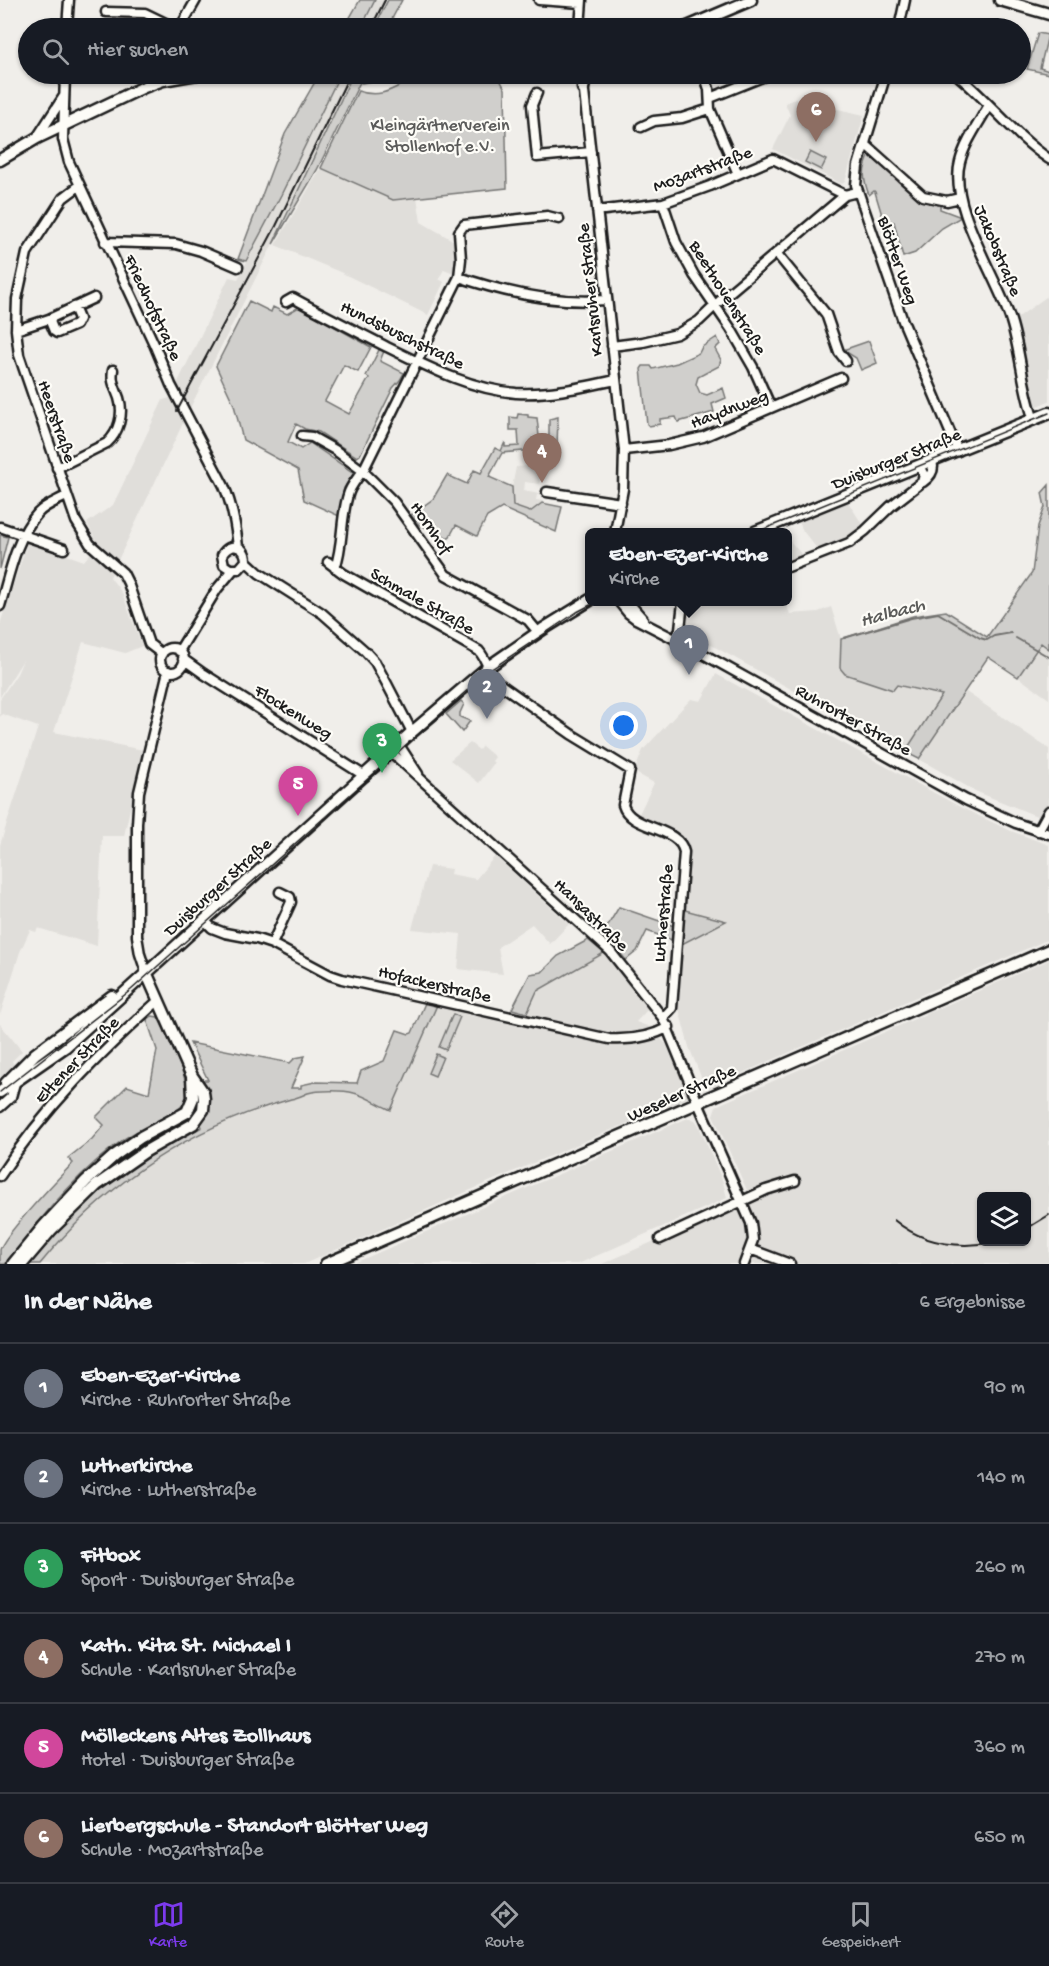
<!DOCTYPE html>
<html lang="de">
<meta charset="utf-8">
<style>
body{margin:0;font-family:"Gochi Hand",sans-serif;background:#20242c;color:#f1f3f6}
.controls{position:absolute;right:18px;bottom:18px;display:grid;overflow:hidden;border-radius:9px;box-shadow:0 2px 4px #0004}
.controls button{width:54px;height:54px;display:grid;place-items:center;padding:0;border:0;border-bottom:2px solid #363941;background:#171b24;color:#f1f3f6;font:30px sans-serif}
.you{position:absolute;left:624px;top:726px;width:21px;height:21px;margin:-15px;border:4px solid #fff;border-radius:50%;background:#1a73e8;box-shadow:0 0 0 9px #1a73e833}
.badge{display:grid;place-items:center;width:39px;height:39px;border-radius:50%;background:#7c3aed;color:#fff;font-size:20px;font-weight:700}
.pin{position:absolute;translate:-50% -50px;filter:drop-shadow(0 2px 3px #0008)}
.pin::after{content:'';position:absolute;top:32px;width:21px;height:18px;background:inherit;clip-path:polygon(0 0,100% 0,50% 100%)}
.popup{position:absolute;left:585px;top:528px;width:207px;height:78px;box-sizing:border-box;display:grid;place-content:center;border-radius:9px;background:#171b24;filter:drop-shadow(0 2px 4px #0005);font-size:20px;white-space:nowrap;color:#9ea1a6}
.popup b{font-size:22px;color:#f1f3f6}
.popup::after{content:'';position:absolute;left:50%;top:100%;margin-left:-12px;border:12px solid transparent;border-top-color:#171b24}
.list{margin:0;padding:0;list-style:none}
h2{display:flex;justify-content:space-between;align-items:center;height:78px;margin:0;padding:0 24px;font-size:26px}
h2 small{font-size:20px;font-weight:400;color:#9ea1a6}
.list li{display:grid;grid-template-columns:39px 1fr auto;gap:18px;align-items:center;box-sizing:border-box;height:90px;padding:0 24px;border-top:2px solid #363941}
.list b{display:block;font-size:22px;white-space:nowrap}
.list p{margin:0;font-size:20px;white-space:nowrap;color:#9ea1a6}
.list em{font-size:20px;font-style:normal;color:#9ea1a6}
.icon{flex:none;width:33px;height:33px;fill:none;stroke:currentColor;stroke-width:2;stroke-linecap:round;stroke-linejoin:round}
.map{position:relative;flex:none;width:1049px;height:1264px;overflow:hidden}
.search{position:absolute;background:#171b24;box-shadow:0 2px 4px #0004;left:18px;right:18px;top:18px;height:66px;display:flex;align-items:center;gap:15px;box-sizing:border-box;padding:0 21px;border-radius:33px;color:#9ea1a6;font-size:22px}
.sheet{height:618px;background:#171b24}
nav{display:flex;justify-content:space-around;align-items:center;box-sizing:border-box;height:84px;border-top:2px solid #363941;background:#171b24;font-size:16px;color:#9ea1a6}
nav a{display:grid;justify-items:center;gap:3px}
nav .on{color:#7c3aed}
.map>svg:first-child{display:block}
.built{fill:#e0deda;fill-rule:evenodd}
.green{fill:#d0cfcc;stroke:#767674;stroke-width:1.5}
.lines{fill:none;stroke-linecap:round;stroke-linejoin:round}
.stream{stroke:#706f6d;stroke-width:2}
.minor-casing{stroke:#1c1c1c;stroke-width:13}
.major-casing{stroke:#1c1c1c;stroke-width:15}
.minor{stroke:#fdfcf7;stroke-width:8}
.major{stroke:#fdfcf7;stroke-width:10}
.tram{stroke:#1c1c1c;stroke-width:1.5}
.rail{stroke:#1c1c1c;stroke-width:2}
.labels{text-anchor:middle;stroke-width:4.5;stroke-linejoin:round;paint-order:stroke}
.park-label{font-size:18px;fill:#5b5b5a;stroke:#fdfcf7}
.street-label{font-size:18px;fill:#1c1c1c;stroke:#fdfcf7}
.water-label{font-size:20px;font-style:italic;fill:#5b5b59;stroke:#fdfcf7}
</style>
<div class="map">
<svg width="1049" height="1264" viewBox="0 0 1049 1264">
<rect width="100%" height="100%" fill="#f0eeea"/>
<filter id="ink" filterUnits="userSpaceOnUse"><feTurbulence type="fractalNoise" baseFrequency=".0167" numOctaves="2"/><feDisplacementMap in="SourceGraphic" scale="12" xChannelSelector="R" yChannelSelector="G"/><feConvolveMatrix kernelMatrix="1 2 1 2 8 2 1 2 1" color-interpolation-filters="sRGB"/></filter>
<g filter="url(#ink)">
<path class="built" d="M375 0H388L374 28H361Z
M340 74H353L273 244 192 404 110 577 122 593 142 646 125 653 83 642 54 732 143 750 124 836H102L97 946 38 928 36 932 30 930 20 952 0 1015V845L38 727 2 714 0 717V699L17 674 23 660 0 697V624L28 541 84 561 98 544 87 523 113 505 163 400 170 398 177 384 229 277 238 279 281 195Z
M794 99 864 115 845 182 842 184 773 149 790 115 785 103Z
M321 168 393 200 417 197 421 222 454 241 456 260 454 273 444 269 439 279 444 282 428 315 340 272 275 245Z
M1049 295V401L1037 406 1033 404 1027 388 1029 385 1028 375 1017 318Z
M528 466 541 469 539 484 525 482 524 491 544 495H537L536 500 543 501 542 503 530 512 513 505 512 487 516 467Z
M848 502 864 527 848 538 818 550 803 531 799 522Z
M788 539 803 556 788 562Z
M687 602H785L790 614 818 612 831 607 841 639 840 668 897 685 942 695 905 752 684 630Z
M1041 643 1049 649V699L1018 677Z
M716 674 962 808 1011 831 1049 845V939L706 1089 689 1047 675 994 680 945 725 921 682 908 688 851 686 844 681 837 638 816 654 783 634 772 643 750 691 699 701 701Z
M966 692 1049 749V803L1039 817 975 791 919 759Z
M470 743 479 750 482 746 495 757 492 761 494 763 479 783 450 760Z
M495 856 569 924 550 944 532 924 498 947 503 974 458 969 461 934 412 929 429 866 451 869 450 874 476 879Z
M604 953 613 962 634 993 648 1009 636 1022 650 1027 666 1044 689 1097 491 1181 304 1264H40L60 1239 100 1200 137 1171 175 1147 225 1122 311 1092H353L391 1110 437 1005 462 1011 465 1014 522 1026 537 991Z
M1049 960V1264H602L751 1199 713 1115 716 1106ZM982 1196H1026V1242H982Z
M0 1024 22 1051 12 1061 14 1065 0 1078Z
M688 1118 695 1120 698 1124 723 1182 727 1198 578 1264H352Z"/>
<path class="green" d="M360 0H375L361 28H344Z
M388 0H402L387 28H374Z
M1038 33 1048 35 1040 68 1049 71V74L1027 69Z
M316 74H340L281 195 246 261 238 259 285 134 316 80Z
M353 74H364L317 170 273 244Z
M368 74H413L362 83Z
M429 74H497L505 89 507 188 393 200 321 168 358 91C389 102 402 78 429 74Z
M810 152 826 160 821 170 805 162Z
M870 155 924 201 940 203V209L961 217 942 228 915 253 903 257 894 222H884L875 192 874 191 869 195C863 179 862 170 870 155Z
M249 301 271 312 273 307 287 314 299 307 371 347 358 372 344 365 325 401 349 414 369 378 366 376 380 348 384 351 380 361 404 373 400 380 393 388 360 455 357 457 319 432 305 429 296 424 288 442 301 449 310 443 355 474 344 488 339 516 304 500 298 470 243 440 234 405 216 366Z
M717 337 720 344 715 349 721 360 719 366 698 377 696 384 700 393 707 395 723 388 726 398 712 404 714 412 678 422 676 417 660 419V424L649 426 647 424 641 369 643 366H651L653 369 677 363 699 353 702 347Z
M869 341 877 363 861 370 856 358 843 350Z
M518 414 528 415V417L537 418 539 436H549V419L558 417 557 446 555 448 502 453 489 477 512 487 513 506 530 512 542 503 562 507 556 532 502 508 487 517 477 536 456 525 449 538 446 537 418 524 411 515 433 499 447 475 467 484 474 470 481 473 495 448 501 451 505 442V447L519 446 518 430H510V417L517 418Z
M1049 485V649L1041 643 1018 677 988 657 919 759 905 752 942 695 897 685 893 690 845 674 840 668 841 639 913 616 946 611 987 637 1032 573 1038 526 1045 507 1042 493Z
M0 535 8 537 0 569Z
M461 701 464 704 460 713V717L470 721 462 732 446 714Z
M619 907 674 926 672 940 647 931 637 951 626 960 615 947 602 935Z
M685 910 726 921 680 945 681 927Z
M588 940 604 953 537 991 527 1013 512 1009 530 974 542 972 558 956Z
M425 1003 437 1005 391 1110C379 1105 366 1096 354 1093 344 1090 318 1090 308 1093 303 1095 297 1098 291 1099 189 1127 107 1182 40 1264H30C43 1249 55 1233 69 1219 107 1180 154 1152 202 1127L200 1122 208 1094 203 1080H208L190 1043 290 1063 295 1058 305 1056 291 1088H301V1085L315 1082 357 1083 361 1071 384 1061 397 1030 409 1034 412 1033Z
M453 1014 460 1017 446 1050 439 1047Z
M152 1016 158 1017C166 1033 189 1078 187 1094 187 1102 183 1105 177 1110 160 1120 141 1128 124 1139 79 1170 38 1220 6 1264H0C0 1260 0 1254 0 1250 4 1234 59 1178 73 1163L68 1158 92 1139 104 1125 96 1117 127 1086 149 1093 157 1050 147 1020Z
M436 1054 443 1057 435 1076 428 1073Z"/>
<g class="lines">
<path class="stream" d="M844 638 911 618 938 613 980 638 987 640 994 636 1011 633
M1016 638 1049 657"/>
<defs>
<path id="minor" d="M539 0 581 3
M106 12 145 13 176 28
M67 28 69 0
M180 28 196 0
M580 28 582 0
M899 28 905 0
M65 74 63 139 69 162 154 344 171 385 224 486C232 505 236 526 238 547
M704 74 709 89 710 109 738 174
M886 74 858 166 856 185 903 321 958 451
M956 74C988 100 1014 135 1049 159
M583 83 624 450 623 489 615 532
M537 93 532 105 537 157 591 152
M710 98 770 74
M989 105C979 123 965 142 960 162 948 206 998 278 1011 321 1021 353 1022 387 1034 420
M641 127 654 121 682 118 710 109
M38 136 64 96
M865 144 923 196 947 201 960 198
M79 186 63 198 27 253 17 299 16 330 19 355 76 521 90 544 123 573 128 583 149 644 162 654
M663 203 676 242 694 275 731 329 753 367 769 403V408
M597 210H605L663 203 710 186 773 159 845 195
M105 242 176 244 201 251 238 267
M777 254 826 314 839 352 846 361
M459 277C506 293 556 304 606 300
M286 302 293 298C324 315 356 331 387 347 428 367 470 389 516 393 550 395 583 387 616 380
M49 319 54 331 57 333 76 325 79 319 74 307
M16 330 49 319 94 298
M612 346 643 342 677 334 699 321 723 298 845 195 857 192
M302 436 312 437 335 450 363 471 394 502 446 575 528 620 538 632
M624 450 669 445 703 437 841 378
M57 468 107 443C119 432 124 414 119 398 115 387 111 381 113 370
M923 482C930 477 935 470 932 461
M547 492 621 503
M0 527 64 549
M246 561 239 569H230L224 565 222 555C230 541 246 545 246 561L259 573 322 613 365 651 375 662 387 684 412 732
M328 562 344 574 479 651C488 661 488 673 497 682L571 734 630 770 623 805C630 830 679 826 684 852L672 1008 663 1018
M788 567 849 543 865 531 891 506 922 482 924 475 919 466
M335 568C344 544 340 516 349 492 352 484 358 477 363 471L459 277 461 259 459 232 464 225 547 216 559 219
M619 602 628 613 636 619 696 650 966 800 1016 823 1049 834
M628 602 643 619
M0 606C9 576 16 537 38 513 45 505 57 501 66 496
M676 641 680 629 683 602
M160 660a12 12 0 1 1 24 0a12 12 0 1 1-24 0Z
M179 651 217 589 233 570
M183 659 204 674 365 776
M399 745 418 774
M391 752 610 951 663 1018 698 1103 751 1223 753 1240 744 1264
M1038 831 1049 811
M205 921 212 928 225 933 257 939 272 944 330 975 342 979 609 1039C628 1040 651 1037 669 1027
M272 944 291 902 290 897 280 892
M146 972 140 954 137 936V824L139 792 168 671
M0 1107 11 1097 15 1083
M0 1176C44 1109 100 1053 159 1000
M660 1239 766 1190 795 1181
M750 1249 790 1264"/>
<path id="major" d="M1000 0 1049 14
M685 28 751 0
M583 88 587 74
M0 160 37 138 144 87 163 80 197 74
M755 532 1049 413
M6 1083 35 1054 112 996
M0 1092 65 1047 412 732 488 667 543 629 590 600
M13 1264 44 1226 86 1181 114 1156 141 1137 187 1112 193 1098 192 1076
M22 1264 51 1230 97 1185 146 1151 193 1124 203 1110 204 1099 203 1092 192 1076 146 972
M326 1264 1049 950"/>
</defs>
<use href="#minor" class="minor-casing"/>
<use href="#major" class="major-casing"/>
<use href="#minor" class="minor"/>
<use href="#major" class="major"/>
<path class="tram" d="M757 532 1049 413
M0 1092 131 990 490 670 577 612 596 602"/>
<path class="rail" d="M371 28 385 0
M177 411 276 226 350 74
M894 1220C923 1244 958 1249 995 1242
M1026 1229 1049 1215"/>
</g>
</g>
<g class="labels">
<g class="park-label">
<text x="440" y="130">Kleingärtnerverein<tspan x="440" dy="21">Stollenhof e.V.</tspan></text>
</g>
<g class="street-label">
<text transform="translate(702 168) rotate(-20)" y="6">Mozartstraße</text>
<text transform="translate(999 250) rotate(67)" y="6">Jakobstraße</text>
<text transform="translate(899 260) rotate(71)" y="6">Blötter Weg</text>
<text transform="translate(589 290) rotate(-96)" y="6">Karlsruher Straße</text>
<text transform="translate(729 297) rotate(58)" y="6">Beethovenstraße</text>
<text transform="translate(154 307) rotate(65)" y="6">Friedhofstraße</text>
<text transform="translate(403 334) rotate(26)" y="6">Hundsbuschstraße</text>
<text transform="translate(729 408) rotate(-21)" y="6">Haydnweg</text>
<text transform="translate(58 421) rotate(71)" y="6">Heerstraße</text>
<text transform="translate(896 458) rotate(-22)" y="6">Duisburger Straße</text>
<text transform="translate(432 527) rotate(55)" y="6">Hornhof</text>
<text transform="translate(423 600) rotate(30)" y="6">Schmale Straße</text>
<text transform="translate(294 711) rotate(32)" y="6">Flockenweg</text>
<text transform="translate(854 719) rotate(29)" y="6">Ruhrorter Straße</text>
<text transform="translate(217 886) rotate(-42)" y="6">Duisburger Straße</text>
<text transform="translate(662 913) rotate(-85)" y="6">Lutherstraße</text>
<text transform="translate(592 914) rotate(44)" y="6">Hansastraße</text>
<text transform="translate(435 983) rotate(13)" y="6">Hofackerstraße</text>
<text transform="translate(76 1059) rotate(-46)" y="6">Eltener Straße</text>
<text transform="translate(681 1092) rotate(-24)" y="6">Weseler Straße</text>
</g>
<g class="water-label">
<text transform="translate(892 611) rotate(-15)" y="7">Halbach</text>
</g>
</g>
</svg>
<div class="controls">
<button><svg class="icon" aria-label="layers" viewBox="0 0 24 24"><path d="M12 4l9 5-9 5-9-5zM3 14l9 5 9-5"/></svg></button>
</div>
<div class="you"></div>
<div class="pin badge" style="left:689px;top:675px;background:#6b7280">1</div>
<div class="popup"><b>Eben-Ezer-Kirche</b>Kirche</div>
<div class="pin badge" style="left:487px;top:719px;background:#6b7280">2</div>
<div class="pin badge" style="left:382px;top:773px;background:#2e9e5b">3</div>
<div class="pin badge" style="left:542px;top:483px;background:#8d6e63">4</div>
<div class="pin badge" style="left:298px;top:816px;background:#d1479c">5</div>
<div class="pin badge" style="left:816px;top:142px;background:#8d6e63">6</div>
<div class="search"><svg class="icon" aria-label="search" viewBox="0 0 24 24"><circle cx="10" cy="10" r="6"/><path d="M15 15l6 6"/></svg>Hier suchen</div>
</div>
<section class="sheet">
<h2>In der Nähe<small>6 Ergebnisse</small></h2>
<ul class="list">
<li><span class="badge" style="background:#6b7280">1</span><div><b>Eben-Ezer-Kirche</b><p>Kirche · Ruhrorter Straße</p></div><em>90 m</em></li>
<li><span class="badge" style="background:#6b7280">2</span><div><b>Lutherkirche</b><p>Kirche · Lutherstraße</p></div><em>140 m</em></li>
<li><span class="badge" style="background:#2e9e5b">3</span><div><b>Fitbox</b><p>Sport · Duisburger Straße</p></div><em>260 m</em></li>
<li><span class="badge" style="background:#8d6e63">4</span><div><b>Kath. Kita St. Michael I</b><p>Schule · Karlsruher Straße</p></div><em>270 m</em></li>
<li><span class="badge" style="background:#d1479c">5</span><div><b>Mölleckens Altes Zollhaus</b><p>Hotel · Duisburger Straße</p></div><em>360 m</em></li>
<li><span class="badge" style="background:#8d6e63">6</span><div><b>Lierbergschule - Standort Blötter Weg</b><p>Schule · Mozartstraße</p></div><em>650 m</em></li>
</ul>
</section>
<nav>
<a class="on"><svg class="icon" aria-label="map" viewBox="0 0 24 24"><path d="M3 6l6-2 6 2 6-2v14l-6 2-6-2-6 2zM9 4v14M15 6v14"/></svg>Karte</a>
<a><svg class="icon" aria-label="directions" viewBox="0 0 24 24"><path d="M12 3l9 9-9 9-9-9zM9 14v-3h6M13 9l2 2-2 2"/></svg>Route</a>
<a><svg class="icon" aria-label="saved" viewBox="0 0 24 24"><path d="M7 4h10v16l-5-4-5 4z"/></svg>Gespeichert</a>
</nav>
